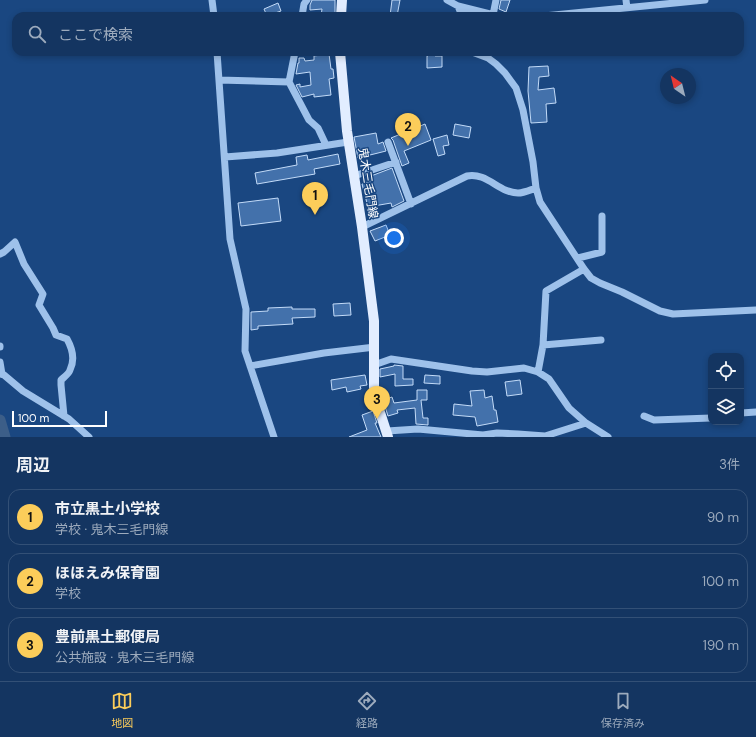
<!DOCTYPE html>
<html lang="ja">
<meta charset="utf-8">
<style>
body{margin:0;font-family:"DM Sans","Noto Sans JP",sans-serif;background:#21406a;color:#f1f3f6}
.controls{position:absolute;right:12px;bottom:12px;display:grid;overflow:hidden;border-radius:8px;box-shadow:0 2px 6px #0003}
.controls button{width:36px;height:36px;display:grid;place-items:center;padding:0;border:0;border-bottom:1px solid #335076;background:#143561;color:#f1f3f6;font:20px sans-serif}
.compass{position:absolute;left:660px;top:68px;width:36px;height:36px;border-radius:50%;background:#143561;box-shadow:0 2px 6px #0003;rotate:325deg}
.scale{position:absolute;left:12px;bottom:10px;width:95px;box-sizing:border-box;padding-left:4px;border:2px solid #fff;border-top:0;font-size:11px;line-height:14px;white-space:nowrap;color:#fff;-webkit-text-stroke:3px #1a4781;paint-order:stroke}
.you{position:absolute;left:394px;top:238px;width:14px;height:14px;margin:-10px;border:3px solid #fff;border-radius:50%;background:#1a73e8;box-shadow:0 0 0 6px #1a73e833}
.badge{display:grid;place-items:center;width:26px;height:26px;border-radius:50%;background:#fccd5a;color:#111;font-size:13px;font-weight:700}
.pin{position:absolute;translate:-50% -33px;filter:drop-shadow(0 1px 2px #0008)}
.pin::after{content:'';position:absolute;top:21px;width:14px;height:12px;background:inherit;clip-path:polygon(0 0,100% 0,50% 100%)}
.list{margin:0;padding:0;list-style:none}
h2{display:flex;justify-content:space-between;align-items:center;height:52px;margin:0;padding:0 16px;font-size:17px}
h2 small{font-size:13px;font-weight:400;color:#9dabbd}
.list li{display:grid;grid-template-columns:26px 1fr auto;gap:12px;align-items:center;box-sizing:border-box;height:56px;margin:0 8px 8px;padding:0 8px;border:1px solid #335076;border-radius:12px}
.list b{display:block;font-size:15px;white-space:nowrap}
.list p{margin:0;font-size:13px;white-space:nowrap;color:#9dabbd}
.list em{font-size:13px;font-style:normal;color:#9dabbd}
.icon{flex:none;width:22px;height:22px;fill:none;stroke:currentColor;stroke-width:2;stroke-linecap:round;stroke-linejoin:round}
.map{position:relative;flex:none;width:756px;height:437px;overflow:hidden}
.search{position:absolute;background:#143561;box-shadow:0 2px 6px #0003;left:12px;right:12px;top:12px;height:44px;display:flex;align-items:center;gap:10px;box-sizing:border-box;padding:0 14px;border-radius:12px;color:#9dabbd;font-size:15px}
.sheet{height:244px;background:#143561}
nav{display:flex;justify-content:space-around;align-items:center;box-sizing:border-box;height:56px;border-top:1px solid #335076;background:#143561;font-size:11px;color:#9dabbd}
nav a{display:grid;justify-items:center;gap:2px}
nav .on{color:#fccd5a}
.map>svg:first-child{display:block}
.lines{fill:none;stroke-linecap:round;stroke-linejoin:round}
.river{stroke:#3c5e88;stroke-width:11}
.building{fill:#4371ab;stroke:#c3dbf8}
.minor{stroke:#9ec1ea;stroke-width:7}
.major{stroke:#e2edff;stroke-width:10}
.labels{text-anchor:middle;stroke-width:3;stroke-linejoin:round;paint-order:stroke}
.street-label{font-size:12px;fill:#fff;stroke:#1a4781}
</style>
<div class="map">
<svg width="756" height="437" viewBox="0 0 756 437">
<rect width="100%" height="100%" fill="#1a4781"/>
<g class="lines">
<path class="river" d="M0 420 5 437"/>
</g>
<path class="building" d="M312 0H335V16H321L322 9 310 10V5Z
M392 0H400L397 16H390Z
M501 0H510L506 12 499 9Z
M278 3 281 11 275 13 276 16H267L264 9Z
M428 52H435V56H442V67L427 68V56H428Z
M329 54 331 69H333L334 78 329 79 331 95 314 97V94L302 97 296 85 300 84V87L311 85 310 72 296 74 298 63H299V58H304L305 61 314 60V56Z
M548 66 549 76 539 77 538 90 554 88 556 103 546 104 547 122 531 123 528 91 529 67Z
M425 124 431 140 404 151 409 163 402 166 393 140 391 138Z
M455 124 471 127 469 138 453 135Z
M376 133 378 144 383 142 386 151 358 158 354 137Z
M447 135 449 145 443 146 445 154 438 156 433 139Z
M338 154 340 164 314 169 315 174 257 184 255 173 297 165 296 157 307 155 308 160Z
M392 168 404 201 392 207 391 203 368 207 362 184 373 180 371 176Z
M278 198 281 221 241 226 238 203Z
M386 225 390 235 375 241 370 231Z
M350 303 351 315 334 316 333 304Z
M292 307V309H315V317L292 318 293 324 258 326V329L251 330V312L268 311V308Z
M394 365 403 366V379H413V385L395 386V374L380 377V369L394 366Z
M365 375 367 385 360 386 361 389 347 392 346 387 332 390 331 380Z
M425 375 440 376V384L424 383Z
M520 380 522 394 507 396 505 382Z
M417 390H427V400H421L423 418H428V425L416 424 415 408 397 410 398 413 388 416 383 400 392 397 394 403 417 400Z
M484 390 485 398 492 396 494 410H496L498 422 477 426 475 417 453 415 454 404 472 406 470 391Z
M373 411 377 423H375L381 437H349L367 430 362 415Z"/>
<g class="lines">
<path class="minor" d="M212 0 214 16
M447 0 458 6 498 16
M626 0 627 8
M458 6 462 16
M493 15 496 0
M302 16 304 4 307 0
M544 16 705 0
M217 52 230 239 246 309 245 351 274 437
M472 52 488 58 496 64 505 73 516 88 523 110 533 162 536 188 540 202 584 269 591 278 600 283 622 292 660 311 673 314 756 310
M219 80 289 82 295 52
M289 82 309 120 318 128 326 145
M388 142 411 204
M225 157 277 153 348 142
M354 176 396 162
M362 227 467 176C487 172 499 193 518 193 524 193 530 190 536 188
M0 254 4 252 15 242 24 264 43 294 39 305 53 328 56 335 67 339C72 348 75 360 70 370 69 374 64 377 61 380V385L64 416
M578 258 602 252V216
M543 345 601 340
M0 346V347
M0 362 2 374
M374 365 391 359 472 371 487 372 524 368 538 372 549 379 569 408 586 423 608 437
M250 366 324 353 375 347
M538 372 543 345 546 291 584 269
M0 374 4 375 23 391 69 419 89 437
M741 413 756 412
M644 416 654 420 711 418
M387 431 418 429 483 435 497 433 518 434 545 436 586 423"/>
<path class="major" d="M341 16 342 0
M340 52 347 131 362 227 374 321V387L377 403 388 437"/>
</g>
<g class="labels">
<g class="street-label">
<text transform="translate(368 183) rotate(81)" y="4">鬼木三毛門線</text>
</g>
</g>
</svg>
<div class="controls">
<button><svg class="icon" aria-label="locate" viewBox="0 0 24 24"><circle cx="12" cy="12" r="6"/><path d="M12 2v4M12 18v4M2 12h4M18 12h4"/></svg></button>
<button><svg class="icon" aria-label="layers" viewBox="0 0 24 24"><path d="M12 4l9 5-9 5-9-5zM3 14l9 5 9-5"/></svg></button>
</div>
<svg class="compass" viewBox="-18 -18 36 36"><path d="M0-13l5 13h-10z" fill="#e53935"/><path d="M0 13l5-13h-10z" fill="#9dabbd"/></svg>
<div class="scale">100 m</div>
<div class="you"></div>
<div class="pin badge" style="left:315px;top:215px">1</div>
<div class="pin badge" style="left:408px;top:146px">2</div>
<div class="pin badge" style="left:377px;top:419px">3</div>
<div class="search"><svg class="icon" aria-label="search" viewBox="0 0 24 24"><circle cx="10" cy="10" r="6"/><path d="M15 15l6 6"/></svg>ここで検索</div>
</div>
<section class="sheet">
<h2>周辺<small>3件</small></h2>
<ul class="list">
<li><span class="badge">1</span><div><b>市立黒土小学校</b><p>学校 · 鬼木三毛門線</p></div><em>90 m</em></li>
<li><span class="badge">2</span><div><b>ほほえみ保育園</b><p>学校</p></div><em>100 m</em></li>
<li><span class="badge">3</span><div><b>豊前黒土郵便局</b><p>公共施設 · 鬼木三毛門線</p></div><em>190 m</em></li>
</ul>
</section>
<nav>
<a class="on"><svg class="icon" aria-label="map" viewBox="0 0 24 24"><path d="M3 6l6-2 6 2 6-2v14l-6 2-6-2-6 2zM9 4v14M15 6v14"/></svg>地図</a>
<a><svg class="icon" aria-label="directions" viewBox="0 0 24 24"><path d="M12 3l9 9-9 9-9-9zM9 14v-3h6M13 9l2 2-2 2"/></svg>経路</a>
<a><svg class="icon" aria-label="saved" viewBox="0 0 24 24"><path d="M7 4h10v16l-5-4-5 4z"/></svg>保存済み</a>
</nav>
